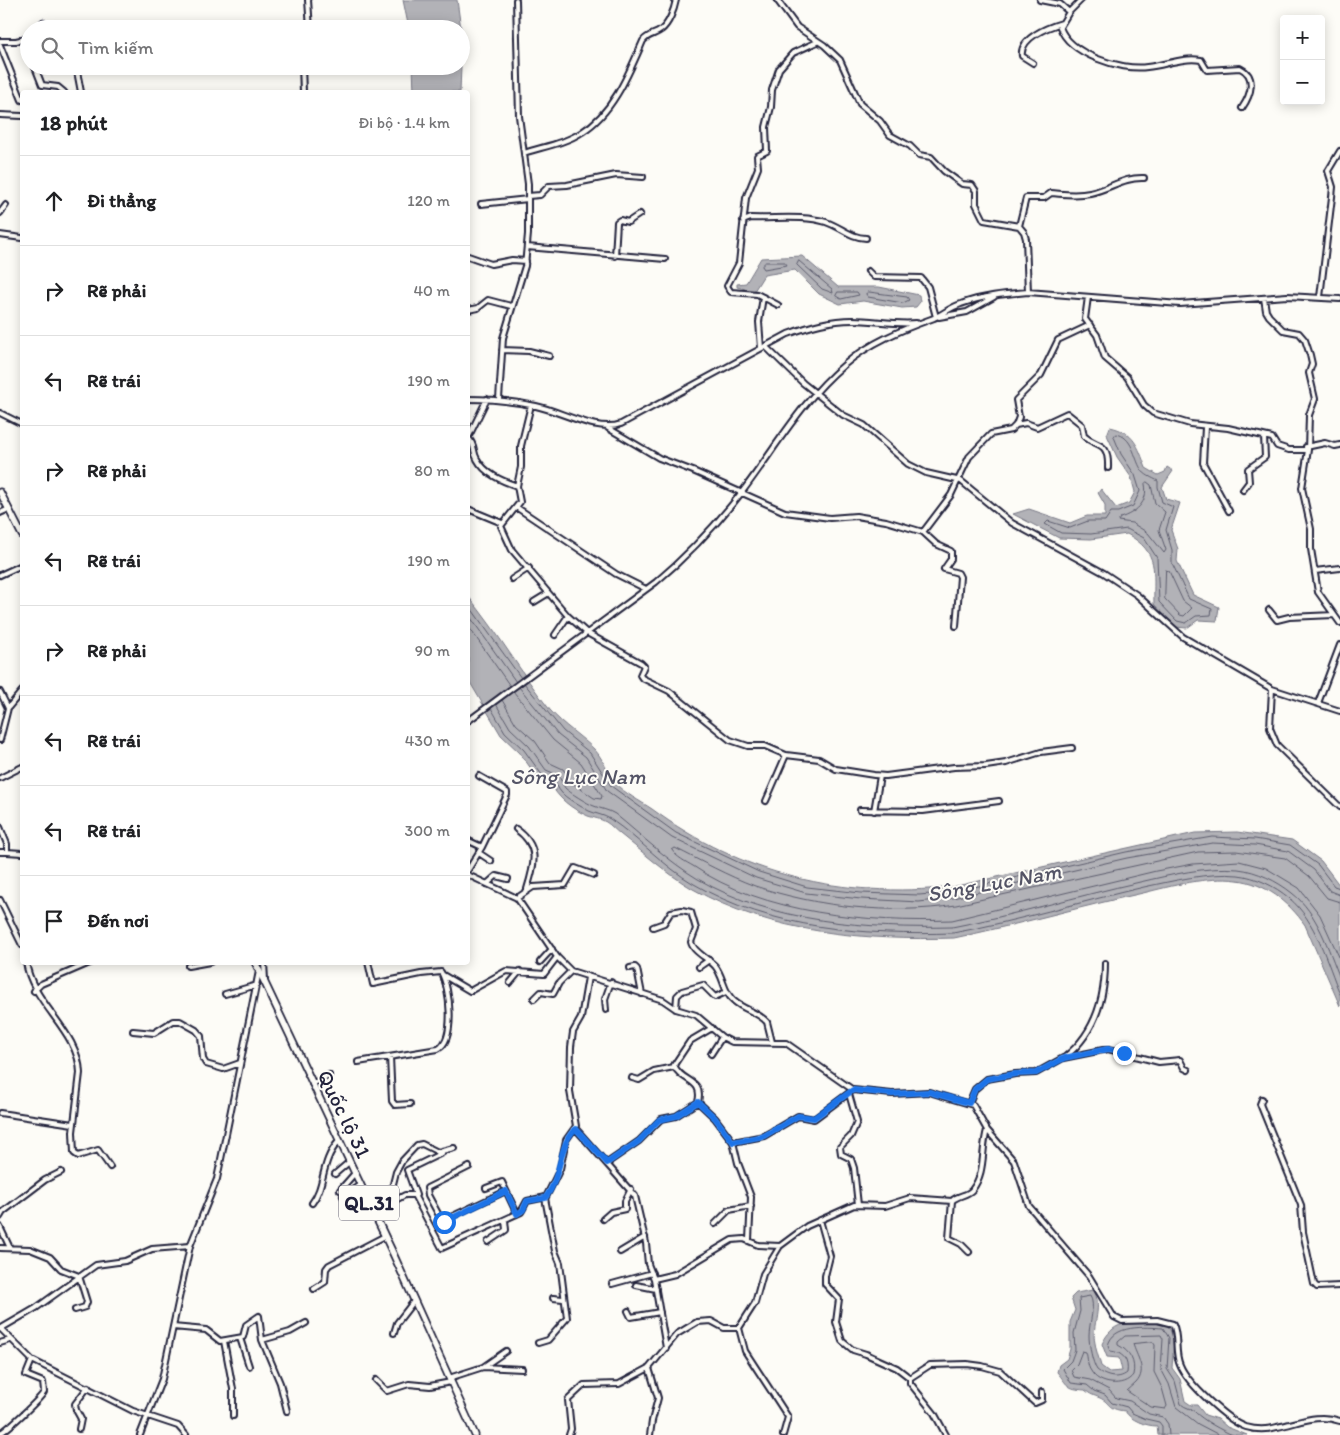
<!DOCTYPE html>
<html lang="vi">
<meta charset="utf-8">
<style>
body{margin:0;font-family:Itim,sans-serif;background:#f2f2f2;color:#202124}
.controls{position:absolute;right:15px;top:15px;display:grid;overflow:hidden;border-radius:5px;box-shadow:0 2px 12px #0003}
.controls button{width:45px;height:45px;display:grid;place-items:center;padding:0;border:0;border-bottom:1px solid #e0e0e0;background:#fff;color:#202124;font:25px sans-serif}
.stop{position:absolute;width:15px;height:15px;margin:-11px;border:4px solid #1a73e8;border-radius:50%;background:#fff}
.stop.end{background:#1a73e8;border-color:#fff;box-shadow:0 1px 5px #0008}
.list{margin:0;padding:0;list-style:none}
h2{display:flex;justify-content:space-between;align-items:center;height:65px;margin:0;padding:0 20px;font-size:21px}
h2 small{font-size:16px;font-weight:400;color:#757577}
.list li{display:grid;grid-template-columns:32px 1fr auto;gap:15px;align-items:center;box-sizing:border-box;height:90px;padding:0 20px;border-top:1px solid #e0e0e0}
.list b{display:block;font-size:19px;white-space:nowrap}
.list em{font-size:16px;font-style:normal;color:#757577}
.icon{flex:none;width:28px;height:28px;fill:none;stroke:currentColor;stroke-width:2;stroke-linecap:round;stroke-linejoin:round}
.map{position:relative;flex:none;width:1340px;height:1435px;overflow:hidden}
.search{position:absolute;background:#fff;box-shadow:0 2px 12px #0003;left:20px;top:20px;width:450px;height:55px;display:flex;align-items:center;gap:12px;box-sizing:border-box;padding:0 18px;border-radius:28px;color:#757577;font-size:19px}
.panel{position:absolute;background:#fff;box-shadow:0 2px 12px #0003;left:20px;top:90px;width:450px;height:875px;border-radius:5px}
.map>svg:first-child{display:block}
.water{fill:#b2b2b7;stroke:#787885}
.lines{fill:none;stroke-linecap:round;stroke-linejoin:round}
.shore{stroke:#5c5c6d;stroke-width:1}
.minor-casing{stroke:#22223b;stroke-width:8}
.highway-casing{stroke:#22223b;stroke-width:9}
.minor{stroke:#fdfcf7;stroke-width:4}
.highway{stroke:#fdfcf7;stroke-width:5.5}
.route{stroke:#1a73e8;stroke-width:6}
.labels{text-anchor:middle;stroke-width:4;stroke-linejoin:round;paint-order:stroke}
.shield{fill:#fdfcf7;stroke:#646373;stroke-width:1}
.shield-label{font-size:20px;font-weight:bold;fill:#22223b}
.street-label{font-size:21px;fill:#22223b;stroke:#fdfcf7}
.water-label{font-size:22px;font-style:italic;fill:#545466;stroke:#fdfcf7}
</style>
<div class="map">
<svg width="1340" height="1435" viewBox="0 0 1340 1435">
<rect width="100%" height="100%" fill="#fdfcf7"/>
<filter id="ink" filterUnits="userSpaceOnUse"><feTurbulence type="fractalNoise" baseFrequency=".02" numOctaves="2"/><feDisplacementMap in="SourceGraphic" scale="10" xChannelSelector="R" yChannelSelector="G"/><feConvolveMatrix kernelMatrix="1 2 1 2 8 2 1 2 1" color-interpolation-filters="sRGB"/></filter>
<g filter="url(#ink)">
<path class="water" d="M403 0H457L461 29H409Z
M413 66H461L460 92H414Z
M802 256 838 287H879L919 295 920 302 916 307 902 308 863 301 840 304 819 294 795 270 764 275 754 291 737 287V284L746 283 761 258Z
M1110 427C1134 432 1138 446 1146 468L1158 475 1165 472 1167 467 1173 471 1162 487 1166 499 1180 503 1171 530 1178 549 1177 561 1193 595 1219 607 1217 621 1198 620 1187 628 1175 627 1154 604C1153 570 1160 553 1127 534L1091 539 1059 538 1013 514 1029 509 1070 523 1087 516H1105V505L1098 493 1101 489 1116 508 1129 503 1135 492 1131 477 1117 457 1107 435Z
M468 596C498 632 521 673 550 710 563 725 581 736 595 750 604 760 607 773 615 783 624 793 640 801 652 809 741 875 843 899 952 887L1195 833 1237 832 1292 840 1321 861 1340 886V1006L1305 925C1289 902 1265 883 1237 880 1207 876 1172 886 1143 893 1079 907 1017 925 954 938 866 941 770 933 693 889 667 874 644 853 620 834 616 831 611 825 606 822 601 819 594 818 588 816 572 809 557 798 550 782L539 780 520 753 501 735 468 679Z
M1093 1290C1104 1305 1091 1326 1095 1343 1096 1351 1099 1358 1101 1366L1109 1372 1122 1371 1119 1358 1107 1357 1102 1344C1105 1337 1111 1329 1118 1326 1125 1322 1160 1322 1167 1324L1174 1338 1172 1368 1180 1379 1185 1401 1191 1405H1197L1205 1415 1218 1419 1227 1427 1247 1435H1158L1157 1426C1146 1426 1130 1420 1125 1411 1106 1409 1111 1403 1100 1398 1093 1395 1091 1395 1085 1390 1066 1389 1068 1385 1057 1372L1059 1365 1067 1359 1070 1349V1322L1075 1310 1071 1298 1076 1293Z"/>
<g class="lines">
<path class="shore" d="M799 261 832 289 833 293 822 289 797 265Z
M766 262H785L787 265 764 269 762 266Z
M838 292H857L859 295 841 299 836 296Z
M869 292 907 297 909 300 903 303 868 297 866 294Z
M1116 434C1133 436 1134 458 1141 469 1144 475 1153 478 1158 481V487L1162 502 1173 507 1166 530 1172 550V563L1189 599 1212 609 1211 615 1196 616 1186 623 1177 621 1159 602 1157 558 1144 538 1127 529 1091 534 1061 533 1045 524 1048 521 1070 528 1088 521H1105L1111 512H1118L1133 506 1140 491 1135 475 1121 454 1114 437Z
M1147 482 1151 485 1155 503 1165 512 1159 530 1166 550 1164 553 1148 533 1132 523 1118 521 1120 518C1135 513 1149 503 1145 484Z
M1166 570 1169 571 1183 601 1192 608 1184 616 1180 615 1165 599Z
M468 604 521 678
M468 614 516 682
M468 626 510 686
M524 683 563 731 590 753 611 786 676 833 759 872 807 887 861 893 919 895 953 892 1126 852 1212 837 1255 839 1290 845 1318 865 1334 886 1340 888
M519 687 558 735 586 757 607 791 672 838 756 878 806 893 861 899 919 902 953 898 1127 858 1212 843 1255 845 1288 851 1314 870 1330 891 1340 895
M502 700 516 724 535 741 550 763 563 769 572 783 594 798 601 799 602 796 581 763 553 740 513 691
M496 704 510 728 529 746 546 770 558 775C561 779 562 784 565 788 569 792 588 804 594 806 601 809 609 810 615 814 642 836 668 861 698 879 773 923 868 929 952 927 1015 915 1077 896 1140 882 1171 875 1206 866 1238 869 1257 871 1277 881 1292 893 1318 913 1328 949 1340 978
M491 708 505 732 524 750 542 775 554 779C556 783 558 789 561 792 564 797 583 808 589 811 596 814 604 815 610 819 640 839 663 866 694 884 770 929 867 936 953 933 1017 921 1080 902 1144 887 1173 881 1208 872 1238 875 1256 877 1275 886 1289 898 1316 920 1327 963 1340 994
M1340 902 1327 898 1309 876 1285 858 1236 851 1198 852 956 905C891 915 818 907 755 886 728 876 701 861 675 848L672 850C676 857 686 862 693 866 763 914 869 923 952 920L1156 871 1193 864 1239 861 1266 868 1299 888 1320 915 1340 959
M1153 1342 1155 1345 1154 1372 1162 1388 1167 1406 1165 1409 1151 1407 1127 1391C1130 1388 1133 1386 1136 1383 1148 1370 1136 1356 1133 1344Z
M1162 1435V1426L1159 1422 1146 1419 1132 1413 1127 1407 1112 1403 1105 1395 1094 1391 1087 1385 1071 1383 1063 1369 1071 1361 1075 1350 1074 1333 1080 1311 1079 1298 1090 1296C1096 1305 1089 1323 1089 1335 1089 1345 1092 1362 1097 1370 1106 1377 1118 1380 1127 1373 1129 1360 1123 1352 1110 1351L1108 1346C1112 1324 1146 1327 1163 1328L1169 1338 1167 1369 1175 1381 1181 1404C1185 1408 1191 1408 1195 1412 1203 1420 1222 1431 1233 1435
M1169 1435 1168 1424 1163 1417 1149 1414 1130 1401 1116 1398 1109 1390 1090 1380 1074 1377 1071 1370 1077 1364 1082 1351 1086 1352C1088 1358 1087 1366 1091 1371 1098 1385 1124 1388 1133 1375 1136 1362 1130 1351 1118 1345V1342L1125 1336 1161 1335 1163 1339 1161 1369 1169 1384 1176 1407 1198 1424 1219 1435"/>
<defs>
<path id="minor" d="M308 0 310 29
M777 0 797 27 824 45 840 60 860 104 880 121 890 135 910 146 919 155 931 157 944 171 962 184 972 185 976 191V204L984 220 1019 226
M1040 0 1060 4 1069 12
M1081 0 1069 12 1060 27C1069 54 1121 71 1147 67 1166 65 1182 57 1201 60L1207 70 1240 68C1257 76 1251 95 1242 108
M37 29 43 22 51 29
M0 41H16L29 38
M0 45 22 100
M1033 63 1022 56C1019 38 1048 27 1062 23
M76 66 81 92
M302 66 303 92
M35 67 42 85 58 87 64 92
M0 115 22 116
M524 153C542 147 566 143 582 132 613 113 629 73 643 41 648 34 655 35 661 30 669 24 674 10 676 0
M528 196 540 195 549 186 567 185 616 175 643 177
M481 204 528 199
M0 213 6 205
M743 221 751 218C775 219 803 215 826 222 841 227 851 238 866 238
M0 235 22 238
M527 247 665 259
M468 256 491 264 512 260 526 261
M615 256 617 222 620 220 628 222 640 214
M868 271 874 277 921 278 928 287 936 317
M1028 292 1026 239 1024 232 1019 226 1026 198H1044L1051 193C1065 194 1076 196 1090 193 1110 189 1123 177 1144 178
M1088 297 1085 319 1097 335 1105 358 1127 377 1144 405 1153 413 1190 424 1228 428 1272 438 1277 446 1289 450H1308
M1320 297 1332 197 1333 187 1328 171 1340 151
M1264 298 1266 311 1269 316 1283 330 1299 333 1305 340 1310 355 1312 364 1309 373 1315 399 1309 415 1308 450 1302 488 1311 529V549L1318 592 1340 623
M778 305 757 294 731 292 727 286 739 263 746 198 758 168 757 156 767 151 766 127 771 107 772 90 779 69 793 53 817 42
M468 310 478 308 488 300 511 306
M939 317 967 312 994 297
M765 346 803 383 843 415 864 425 908 464 926 473 961 481 1012 523 1104 573 1137 595 1183 637 1272 689 1270 728 1277 745 1340 807
M761 348 759 322 763 297
M502 350 529 351 549 356
M468 399C491 399 513 401 536 406 561 411 597 433 621 424L788 334C810 326 830 320 853 320 874 320 895 325 916 323
M499 399 503 338 525 266 528 234V184L519 116 516 0
M531 405 521 446V467L517 486 520 502 501 526 512 550 568 616 587 633 641 663 644 666 640 675 642 678 669 691 730 740 748 746H765L786 755 819 759 836 769 874 775 886 776 954 767 986 766 1006 763 1041 752 1072 748
M0 413 22 424
M1016 425 1026 423 1037 427 1067 413 1082 425 1084 436C1097 448 1109 440 1108 468
M1205 427 1203 463 1229 511
M608 428 659 458 693 471 785 512 830 518 856 516 886 521 923 532 936 544 951 551V559L944 569 958 573 960 577 956 626
M468 438C476 445 472 451 477 459 485 474 502 481 517 486
M468 438 487 399
M1306 447 1325 443 1335 446 1340 445
M1243 490 1249 482 1248 469 1265 457 1264 437
M516 507 616 574 646 589
M468 509 502 523
M0 513 9 509
M923 532 951 495 969 457 991 434 1011 430 1016 425 1019 417 1016 400 1041 375 1058 340 1090 325
M1315 571 1340 568
M0 575 22 565
M512 579 529 568
M534 602 547 594
M1269 610 1277 620 1289 617 1334 615
M555 635 568 616
M1272 689 1340 711
M0 692 8 708
M1318 703 1340 645
M468 721 656 582C687 556 717 524 742 492 775 449 802 400 844 365 869 343 903 329 934 318 943 314 951 307 961 304 982 296 1005 294 1028 292L1180 304 1287 296 1340 299
M0 740 8 708 22 691
M0 778 22 767
M766 801 786 755
M860 810 923 811 999 801
M874 811 880 776
M0 827 7 844V852H0
M516 829C540 846 535 863 527 889
M469 841 482 847
M7 852 22 853
M479 853 491 861
M468 870 482 847 507 795V792L479 776
M468 875 517 898 557 957 571 971 663 1000 676 1009 696 1015 722 1037 732 1042 786 1043 853 1090 892 1094 929 1092 973 1105 987 1130 1014 1161 1029 1206 1089 1276 1114 1317 1122 1321 1157 1320 1173 1324C1179 1337 1174 1352 1180 1365 1187 1383 1228 1421 1246 1427 1256 1430 1267 1430 1277 1427 1299 1423 1317 1413 1340 1421
M487 884 496 876 508 879
M517 898 533 887 565 885 575 868 594 875
M0 900 22 945
M653 927 664 923 671 912 682 910 691 912 696 929 691 942C693 952 708 958 715 966 724 977 723 992 734 1001 744 1010 758 1012 767 1022L772 1042
M26 962C32 1004 79 1031 80 1073L73 1132 74 1153 78 1156 98 1150 110 1167
M264 962 265 980
M540 962 552 949
M188 966 210 962
M699 967 709 960
M630 968 635 967 637 969 642 994
M443 975 470 991 506 971 544 974 557 957
M510 983 520 971
M34 991 41 984 92 962
M225 994 257 985
M534 999 541 992 553 994 559 983 571 971
M676 1009 677 996 682 991 703 985 715 997 726 992
M606 1010 605 999 611 982
M712 1028 690 1041 674 1065C681 1083 704 1078 698 1102L715 1118 733 1142
M133 1031 154 1033 173 1021H180L196 1030 201 1036 203 1059 206 1064 223 1069 240 1063
M711 1054 722 1037
M390 1057 392 1101 395 1105 410 1104
M1065 1057C1095 1033 1105 999 1105 963
M358 1062 438 1049C456 1040 450 987 441 972L421 974 373 984 368 962
M632 1078 639 1080 654 1071 674 1067
M312 1084 329 1075
M849 1094 857 1122 851 1136 840 1147 841 1154 851 1159 854 1168 858 1205
M1262 1099 1260 1104 1301 1205 1303 1232 1314 1284 1317 1287 1340 1286
M969 1103 975 1089 987 1079 1015 1074 1036 1073 1063 1058 1108 1049 1159 1062 1180 1060 1184 1068 1188 1070
M0 1113 73 1124
M576 1129 635 1196 646 1243 648 1264 654 1279 666 1348
M607 1163 639 1141 661 1119 676 1116 698 1102
M469 1167 427 1188 428 1195 442 1221 506 1191
M335 1174 349 1162
M486 1188 502 1182 517 1214
M340 1190 355 1173
M416 1195 407 1170 442 1153
M343 1196 360 1185
M312 1203C326 1185 320 1162 339 1141
M388 1204 396 1172 402 1161 417 1145 422 1144 438 1152 454 1148
M373 1212 405 1195H414L442 1248 521 1212 527 1201 546 1197 560 1169 566 1140 576 1126 570 1091 571 1047 573 1032 581 1018 588 977
M0 1217 3 1212 45 1180 61 1172
M603 1219 611 1212 625 1209V1201L631 1189
M820 1220 830 1256 825 1276V1284L839 1299 836 1322 842 1341 853 1350 866 1354 897 1368 910 1378
M715 1224 729 1210 751 1206
M0 1227 10 1248
M749 1240 751 1197 738 1163 733 1142 764 1136 798 1116 814 1119 853 1090
M488 1242 506 1230 505 1220
M0 1248 30 1249 50 1257 61 1269 79 1276 87 1302 85 1307 75 1310
M620 1252 645 1237
M969 1252 961 1244 949 1238 952 1201C957 1195 967 1196 972 1190 986 1172 981 1151 987 1130
M654 1279 675 1274 732 1240 744 1239 758 1245 780 1246
M612 1284 652 1273
M636 1285 656 1289
M314 1289 325 1282 326 1269 329 1265 385 1236
M553 1298 563 1299
M628 1311 631 1317 660 1312
M173 1327 206 1330 220 1341 243 1337 246 1325 259 1316 262 1340 280 1383 287 1411
M739 1328 745 1351 788 1417 783 1435
M0 1329 36 1308 96 1265 125 1261 152 1249 190 1246
M1 1329 32 1360
M394 1333 397 1323 414 1301
M240 1338 249 1366
M262 1340 290 1332 306 1323
M224 1341 233 1389V1416
M0 1343 10 1340
M538 1343 548 1340 567 1318 560 1263 555 1251 545 1198
M483 1367 506 1351
M649 1368 658 1398 652 1421 650 1435
M449 1378 483 1367 522 1369
M376 1380 387 1391 409 1384 430 1386 451 1382
M79 1429 81 1419 76 1410 75 1404 88 1387
M0 1433C5 1432 40 1399 44 1392L43 1382 26 1375 32 1360 133 1411 178 1426 186 1435
M140 1435 162 1379 190 1246 217 1179 259 971
M569 1435 571 1429 568 1400 584 1385 619 1384 649 1368 677 1334 697 1322 711 1321 724 1328H739L755 1303 763 1274 780 1246 807 1226 854 1205 885 1206 910 1198 952 1201
M946 1435 934 1413 910 1383V1378L930 1365 967 1364 982 1366 1000 1371 1035 1403 1042 1400V1392"/>
<path id="highway" d="M0 492 22 535
M255 962 391 1249 475 1435"/>
</defs>
<use href="#minor" class="minor-casing"/>
<use href="#highway" class="highway-casing"/>
<use href="#minor" class="minor"/>
<use href="#highway" class="highway"/>
</g>
</g>
<g class="lines" filter="url(#ink)">
<path class="route" d="M444 1222 506 1191 517 1214 523 1210 527 1201 545 1198C562 1178 559 1140 576 1129L607 1163 639 1141 659 1120 676 1116 698 1102 715 1118 733 1142 764 1136 798 1116 814 1118 853 1090 892 1094 929 1092 969 1103 975 1089 987 1079 1015 1074 1036 1073 1064 1058 1108 1049 1123 1051 1124 1053"/>
</g>
<g class="labels">
<rect class="shield" x="339" y="1185.5" width="60" height="35" rx="4"/>
<g class="shield-label">
<text x="369" y="1210">QL.31</text>
</g>
<g class="street-label">
<text transform="translate(344 1114) rotate(64)" y="7">Quốc lộ 31</text>
</g>
<g class="water-label">
<text x="578" y="784">Sông Lục Nam</text>
<text transform="translate(994 882) rotate(-10)" y="8">Sông Lục Nam</text>
</g>
</g>
</svg>
<div class="controls">
<button>+</button>
<button>−</button>
</div>
<div class="stop" style="left:444px;top:1222px"></div>
<div class="stop end" style="left:1124px;top:1053px"></div>
<div class="search"><svg class="icon" aria-label="search" viewBox="0 0 24 24"><circle cx="10" cy="10" r="6"/><path d="M15 15l6 6"/></svg>Tìm kiếm</div>
<section class="panel">
<h2>18 phút<small>Đi bộ · 1.4 km</small></h2>
<ul class="list">
<li><svg class="icon" aria-label="ahead" viewBox="0 0 24 24"><path d="M12 20V5M6 11l6-6 6 6"/></svg><div><b>Đi thẳng</b></div><em>120 m</em></li>
<li><svg class="icon" aria-label="right" viewBox="0 0 24 24"><path d="M7 20v-9h11M14 6l5 5-5 5"/></svg><div><b>Rẽ phải</b></div><em>40 m</em></li>
<li><svg class="icon" aria-label="left" viewBox="0 0 24 24"><path d="M17 20v-9H6M10 6l-5 5 5 5"/></svg><div><b>Rẽ trái</b></div><em>190 m</em></li>
<li><svg class="icon" aria-label="right" viewBox="0 0 24 24"><path d="M7 20v-9h11M14 6l5 5-5 5"/></svg><div><b>Rẽ phải</b></div><em>80 m</em></li>
<li><svg class="icon" aria-label="left" viewBox="0 0 24 24"><path d="M17 20v-9H6M10 6l-5 5 5 5"/></svg><div><b>Rẽ trái</b></div><em>190 m</em></li>
<li><svg class="icon" aria-label="right" viewBox="0 0 24 24"><path d="M7 20v-9h11M14 6l5 5-5 5"/></svg><div><b>Rẽ phải</b></div><em>90 m</em></li>
<li><svg class="icon" aria-label="left" viewBox="0 0 24 24"><path d="M17 20v-9H6M10 6l-5 5 5 5"/></svg><div><b>Rẽ trái</b></div><em>430 m</em></li>
<li><svg class="icon" aria-label="left" viewBox="0 0 24 24"><path d="M17 20v-9H6M10 6l-5 5 5 5"/></svg><div><b>Rẽ trái</b></div><em>300 m</em></li>
<li><svg class="icon" aria-label="arrive" viewBox="0 0 24 24"><path d="M6 21V4h12l-3 4 3 4H6"/></svg><div><b>Đến nơi</b></div></li>
</ul>
</section>
</div>
